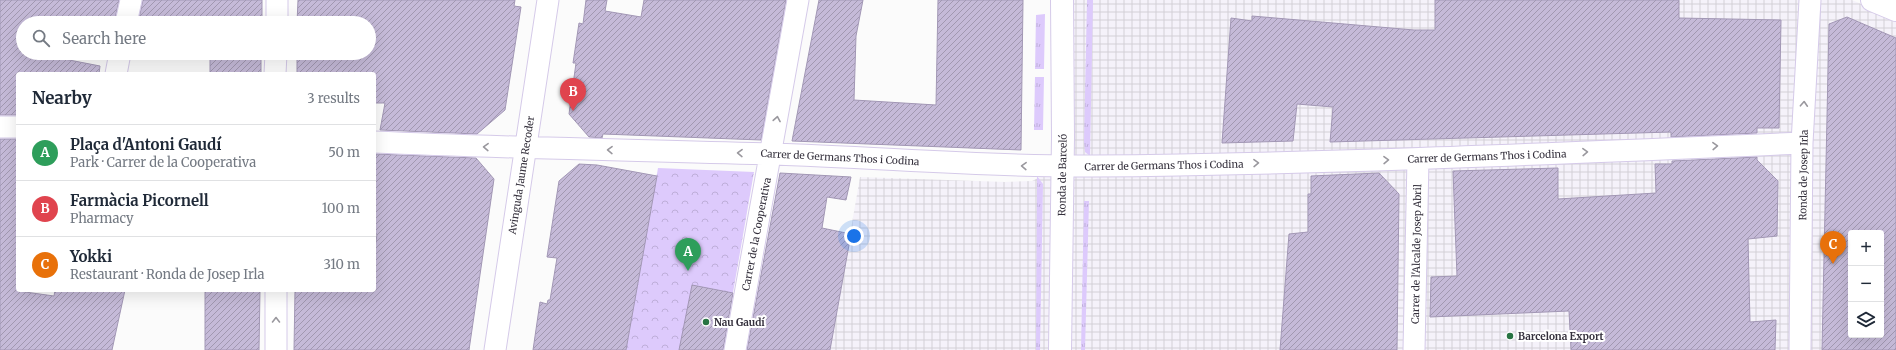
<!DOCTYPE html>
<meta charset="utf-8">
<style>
body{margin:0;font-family:Merriweather,serif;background:#f6f6f7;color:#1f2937}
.controls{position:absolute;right:12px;bottom:12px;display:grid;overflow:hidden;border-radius:4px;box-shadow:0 4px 16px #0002}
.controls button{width:36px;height:36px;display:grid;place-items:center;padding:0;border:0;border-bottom:1px solid #e0e1e3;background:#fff;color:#1f2937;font:20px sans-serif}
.you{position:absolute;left:854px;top:236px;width:14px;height:14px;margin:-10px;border:3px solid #fff;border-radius:50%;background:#1a73e8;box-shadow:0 0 0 6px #1a73e833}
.badge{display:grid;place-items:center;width:26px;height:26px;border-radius:50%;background:#287443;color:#fff;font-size:13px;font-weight:700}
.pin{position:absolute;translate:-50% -33px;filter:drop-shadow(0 1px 2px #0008)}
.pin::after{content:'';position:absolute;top:21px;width:14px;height:12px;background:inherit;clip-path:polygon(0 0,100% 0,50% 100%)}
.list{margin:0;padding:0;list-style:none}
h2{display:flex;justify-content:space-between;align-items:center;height:52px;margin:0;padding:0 16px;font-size:17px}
h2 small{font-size:13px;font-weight:400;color:#747a83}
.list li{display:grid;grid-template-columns:26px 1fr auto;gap:12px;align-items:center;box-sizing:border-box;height:56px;padding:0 16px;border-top:1px solid #e0e1e3}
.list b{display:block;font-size:15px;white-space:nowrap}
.list p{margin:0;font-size:13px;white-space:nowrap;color:#747a83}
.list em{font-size:13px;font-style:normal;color:#747a83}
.icon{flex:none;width:22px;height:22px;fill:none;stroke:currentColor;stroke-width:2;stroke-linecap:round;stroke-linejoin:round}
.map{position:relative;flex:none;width:1896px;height:350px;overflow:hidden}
.search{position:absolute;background:#fff;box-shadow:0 4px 16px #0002;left:16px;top:16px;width:360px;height:44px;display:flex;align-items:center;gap:10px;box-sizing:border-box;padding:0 14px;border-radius:22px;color:#747a83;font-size:15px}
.panel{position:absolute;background:#fff;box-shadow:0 4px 16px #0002;left:16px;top:72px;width:360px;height:220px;border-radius:4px}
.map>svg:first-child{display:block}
.industrial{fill:url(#industrial-grid);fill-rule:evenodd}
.grass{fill:url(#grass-tufts)}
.forest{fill:url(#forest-crowns)}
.building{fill:url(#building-hatch);stroke:#a297b5;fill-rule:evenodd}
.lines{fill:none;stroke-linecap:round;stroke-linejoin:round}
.street-casing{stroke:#d5cae9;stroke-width:23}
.secondary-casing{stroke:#d5cae9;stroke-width:24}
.primary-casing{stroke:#d5cae9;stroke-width:24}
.street{stroke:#fff;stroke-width:21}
.secondary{stroke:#fff;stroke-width:22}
.primary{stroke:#fff;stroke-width:22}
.oneway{stroke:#9a989e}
.poi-dot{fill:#287443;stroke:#fff;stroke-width:1.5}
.labels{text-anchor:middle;stroke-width:4;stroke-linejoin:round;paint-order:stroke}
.street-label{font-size:10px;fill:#34303c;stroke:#fff}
.poi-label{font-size:10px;font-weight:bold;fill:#34303c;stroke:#fff;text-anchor:start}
</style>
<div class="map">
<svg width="1896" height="350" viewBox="0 0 1896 350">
<defs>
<pattern id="industrial-grid" width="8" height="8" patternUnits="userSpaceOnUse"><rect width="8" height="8" fill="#f5f2fa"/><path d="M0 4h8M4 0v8" fill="none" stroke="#d3d0d7"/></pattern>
<pattern id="grass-tufts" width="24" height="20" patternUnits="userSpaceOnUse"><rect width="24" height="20" fill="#ddcafc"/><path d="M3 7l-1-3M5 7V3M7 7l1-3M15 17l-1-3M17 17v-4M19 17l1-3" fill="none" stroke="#beaed9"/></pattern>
<pattern id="forest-crowns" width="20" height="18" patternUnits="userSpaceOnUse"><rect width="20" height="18" fill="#ddcafc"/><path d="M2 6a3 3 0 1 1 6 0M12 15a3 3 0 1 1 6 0" fill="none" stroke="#beaed9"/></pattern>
<pattern id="building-hatch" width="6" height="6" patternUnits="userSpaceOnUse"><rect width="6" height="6" fill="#c5bad8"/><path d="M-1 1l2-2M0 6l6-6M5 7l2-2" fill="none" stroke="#a198b0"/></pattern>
</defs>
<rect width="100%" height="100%" fill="#fbfbfb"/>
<path class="industrial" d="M1062 0H1852L1896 19V350H830L860 177 1005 182 1032 181 1063 166ZM1851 233H1881V335H1851Z"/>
<path class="grass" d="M1087 0H1093L1090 156 1085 152 1084 142Z
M1045 14 1044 69H1035L1036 15Z
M1035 77H1044L1043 130H1034Z
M1037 176 1043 184 1040 350H1036Z
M1084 201H1089L1085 350H1081Z"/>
<path class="forest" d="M658 168 754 172 723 350H626Z"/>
<path class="building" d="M0 0H119L114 23H23V53H65L64 59 100 66 99 74H18V115H0Z
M143 0H262V23H138Z
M298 0H515L514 6 521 7 505 110 477 134 380 130 385 103H374V74H297V53H369V23H297Z
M586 0H607L605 11 641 17 644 0H786L761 140 603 134 602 138 589 137 569 114 576 63H573L579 23 583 24Z
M819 0H863L856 36 854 100 936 105 938 0H1023L1021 150 792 141Z
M1435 0H1679V18L1781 20 1779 128H1757V133L1671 137V132L1330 142 1333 107 1297 104 1293 141 1222 143 1231 18 1252 21V16L1414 30H1435Z
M1847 17 1896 38V350H1822L1829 24ZM1851 233H1881V335H1851Z
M210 53H261V74H210Z
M0 139H18V291L54 296 55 290H125L112 350H0Z
M376 154 476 158 494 179 469 350H294L295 290H374V256L377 234H374V156H376Z
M1757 157V160L1778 181 1777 236 1748 239 1750 322 1776 320 1775 350H1571L1569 311 1430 317 1431 277 1457 276 1453 171 1558 168V199L1656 193 1655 164H1672V161Z
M579 164 597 165 657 176 626 350H533L540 302 547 304 548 300H550L557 258 547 257 559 181Z
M780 173 851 177 846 200 827 197 822 228 851 234 830 350H747Z
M1379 173 1399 194 1397 350H1280L1289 234 1308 232V194H1311V176Z
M692 285 733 293 723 350H679Z
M205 290H260L259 350H205Z"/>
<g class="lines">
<defs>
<path id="street" d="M126 23 131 0
M277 23V0
M116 74 120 53
M275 74 276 53
M0 127H18
M374 142C506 148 637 150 769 154 876 157 984 167 1092 166 1329 164 1566 153 1802 143
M276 290V350
M495 350 548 0
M735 350 798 0
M1414 350 1418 159
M1800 350 1802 143 1810 0"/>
<path id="secondary" d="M1060 350 1063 137 1062 0"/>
<path id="primary" d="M1872 0 1896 10"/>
</defs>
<use href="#street" class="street-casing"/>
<use href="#secondary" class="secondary-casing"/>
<use href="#primary" class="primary-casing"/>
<use href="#street" class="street"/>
<use href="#secondary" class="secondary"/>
<use href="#primary" class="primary"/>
</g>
<defs><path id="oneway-chevron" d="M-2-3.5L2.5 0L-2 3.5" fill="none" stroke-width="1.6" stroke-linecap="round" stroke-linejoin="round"/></defs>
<g class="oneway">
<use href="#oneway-chevron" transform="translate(1804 104) rotate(-87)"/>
<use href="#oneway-chevron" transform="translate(777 119) rotate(-80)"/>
<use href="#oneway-chevron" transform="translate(1715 146) rotate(-2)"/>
<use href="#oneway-chevron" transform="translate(486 147) rotate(-178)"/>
<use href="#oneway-chevron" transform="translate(610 150) rotate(-179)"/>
<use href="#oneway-chevron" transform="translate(1585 152) rotate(-2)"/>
<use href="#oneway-chevron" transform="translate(740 153) rotate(-179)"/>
<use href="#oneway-chevron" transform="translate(1386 160) rotate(-1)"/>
<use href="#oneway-chevron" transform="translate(1256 163) rotate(-1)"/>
<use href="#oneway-chevron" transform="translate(1024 166) rotate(-178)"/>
<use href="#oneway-chevron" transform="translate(276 320) rotate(-90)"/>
</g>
<g class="poi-dot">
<circle cx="706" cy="322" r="4"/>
<circle cx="1510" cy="336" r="4"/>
</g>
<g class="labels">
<g class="street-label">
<text transform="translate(1487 156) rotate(-2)" y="4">Carrer de Germans Thos i Codina</text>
<text transform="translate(840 157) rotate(3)" y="4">Carrer de Germans Thos i Codina</text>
<text transform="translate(1164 165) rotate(-1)" y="4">Carrer de Germans Thos i Codina</text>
<text transform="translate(521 175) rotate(-81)" y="4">Avinguda Jaume Recoder</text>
<text transform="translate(1062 175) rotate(-89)" y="4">Ronda de Barceló</text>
<text transform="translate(1803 175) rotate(-89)" y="4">Ronda de Josep Irla</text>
<text transform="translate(756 234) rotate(-79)" y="4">Carrer de la Cooperativa</text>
<text transform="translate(1416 254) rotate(-89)" y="4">Carrer de l'Alcalde Josep Abril</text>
</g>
<g class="poi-label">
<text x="714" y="326">Nau Gaudí</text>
<text x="1518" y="340">Barcelona Export</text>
</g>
</g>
</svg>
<div class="controls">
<button>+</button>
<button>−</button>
<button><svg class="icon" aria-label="layers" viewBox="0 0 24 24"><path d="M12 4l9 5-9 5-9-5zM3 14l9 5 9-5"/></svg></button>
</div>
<div class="you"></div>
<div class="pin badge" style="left:688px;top:271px;background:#2e9e5b">A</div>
<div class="pin badge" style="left:573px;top:111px;background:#e0444e">B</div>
<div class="pin badge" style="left:1833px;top:264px;background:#e8710a">C</div>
<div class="search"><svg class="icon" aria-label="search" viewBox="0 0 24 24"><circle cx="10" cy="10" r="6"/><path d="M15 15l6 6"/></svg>Search here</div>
<section class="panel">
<h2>Nearby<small>3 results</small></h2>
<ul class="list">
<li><span class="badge" style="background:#2e9e5b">A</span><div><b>Plaça d'Antoni Gaudí</b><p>Park · Carrer de la Cooperativa</p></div><em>50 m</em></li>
<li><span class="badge" style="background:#e0444e">B</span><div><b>Farmàcia Picornell</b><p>Pharmacy</p></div><em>100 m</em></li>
<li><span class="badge" style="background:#e8710a">C</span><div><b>Yokki</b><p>Restaurant · Ronda de Josep Irla</p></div><em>310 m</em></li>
</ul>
</section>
</div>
